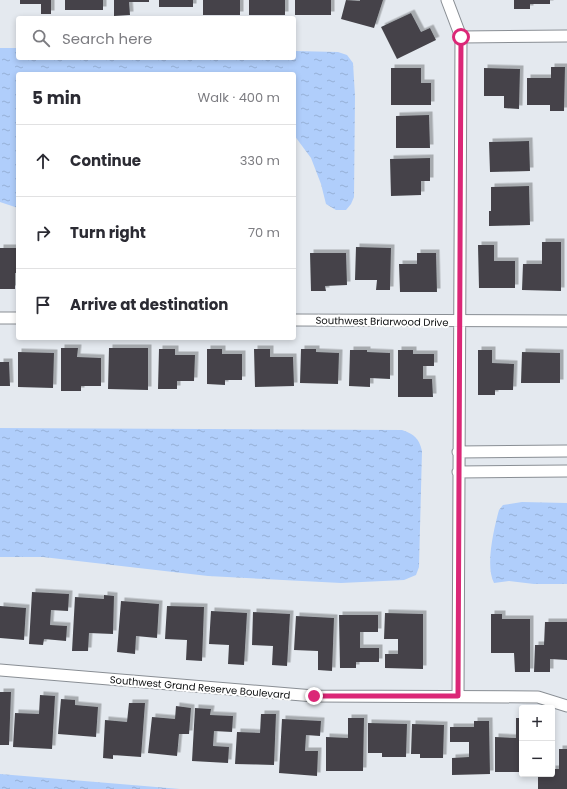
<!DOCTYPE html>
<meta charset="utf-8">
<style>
body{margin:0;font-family:Poppins,sans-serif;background:#f2f2f3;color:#2b2b33}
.controls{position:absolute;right:12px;bottom:12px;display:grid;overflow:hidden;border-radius:4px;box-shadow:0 2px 6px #0003}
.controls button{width:36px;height:36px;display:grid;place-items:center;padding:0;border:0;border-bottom:1px solid #e1e1e2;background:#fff;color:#2b2b33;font:20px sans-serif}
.stop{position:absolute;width:12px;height:12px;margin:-9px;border:3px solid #db2777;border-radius:50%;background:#fff}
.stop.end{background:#db2777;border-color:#fff;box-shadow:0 1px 4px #0008}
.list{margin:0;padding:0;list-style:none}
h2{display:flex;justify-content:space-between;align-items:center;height:52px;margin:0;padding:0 16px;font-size:17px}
h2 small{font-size:13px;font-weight:400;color:#7c7c81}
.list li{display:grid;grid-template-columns:26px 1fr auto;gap:12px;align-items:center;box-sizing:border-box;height:72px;padding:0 16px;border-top:1px solid #e1e1e2}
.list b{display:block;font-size:15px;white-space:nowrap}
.list em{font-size:13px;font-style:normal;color:#7c7c81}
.icon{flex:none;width:22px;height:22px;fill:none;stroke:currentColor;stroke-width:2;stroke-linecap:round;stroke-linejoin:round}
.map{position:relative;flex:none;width:567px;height:789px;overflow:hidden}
.search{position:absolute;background:#fff;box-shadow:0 2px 6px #0003;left:16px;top:16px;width:280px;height:44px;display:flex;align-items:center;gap:10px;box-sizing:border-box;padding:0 14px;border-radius:4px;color:#7c7c81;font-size:15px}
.panel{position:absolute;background:#fff;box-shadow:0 2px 6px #0003;left:16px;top:72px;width:280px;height:268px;border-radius:4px}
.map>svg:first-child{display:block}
.water{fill:url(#water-ripples)}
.building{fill:#444349;filter:url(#shadow)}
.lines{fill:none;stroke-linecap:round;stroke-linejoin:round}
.minor-casing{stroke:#898e94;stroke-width:13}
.minor{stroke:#fff;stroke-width:11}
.route{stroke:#db2777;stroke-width:5}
.labels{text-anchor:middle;stroke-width:4;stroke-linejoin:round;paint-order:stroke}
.street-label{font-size:10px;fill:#0c0e0f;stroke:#fff}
</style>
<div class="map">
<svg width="567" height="789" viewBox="0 0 567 789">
<defs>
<pattern id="water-ripples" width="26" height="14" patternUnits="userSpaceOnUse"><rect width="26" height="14" fill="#b0cefb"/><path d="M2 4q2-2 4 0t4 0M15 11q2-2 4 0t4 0" fill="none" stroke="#96b0d6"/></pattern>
<filter id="shadow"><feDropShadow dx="3.5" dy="-3.5" stdDeviation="0" flood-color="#0004"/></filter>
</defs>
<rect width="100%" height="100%" fill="#e4e9ef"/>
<path class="water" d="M0 48H18V58H294V51L338 52 347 55 353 63 355 96 354 197 351 204 346 210H336L326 204 321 184 311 158 294 135V74H18V208L0 202Z
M0 428 402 430C414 434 419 438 422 451L419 567 416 575 404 580 341 583 208 576 43 557H0Z
M522 502 567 503V584H534L509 581 494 583C485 566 494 528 499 510L503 505Z
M0 774 180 789H0Z"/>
<path class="building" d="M20 0H51V14H41V4H20Z
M65 0H103V10H65Z
M114 0H149V2H129L130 15 114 16Z
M159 0H193V7H159Z
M203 0H240V15H203Z
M249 0H285V15H249Z
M295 0H331V15H295Z
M346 0 360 1V0H383L374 28 341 19Z
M514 0H550V4H530V9H514Z
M411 13 421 32 430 28 436 40 397 59 381 27Z
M551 67H565L564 111H550V105H527V78H551Z
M391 68H421V83H431V105H391Z
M484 68 520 69 519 109 504 108V96H484Z
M429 115 430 148H396V116Z
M529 141 530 171 490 172 489 142Z
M430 158V181H421V195L391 196 390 159Z
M529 186 530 225 489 226V211H491V187Z
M542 242H561V291L522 290 523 264H542Z
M478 245H494V261H515V288H479Z
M356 247 391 248 390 290H376L377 280H355Z
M0 248H18V273H15V289H0Z
M310 253H346L347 285 325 286 326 291H311Z
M417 253H436L437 292H400L399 264H417Z
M61 348H78L77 357 101 358V386H81V391H61Z
M109 348H148V390L108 389Z
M159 349H175V355H195L194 381H177V389H158Z
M207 349H222V354H242V380H225V385L207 384Z
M254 349H270V357H293L294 386 255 387Z
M301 349H316V352L339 353 338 384 300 383Z
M350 350H367V352L390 353V379L370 378V387L349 386Z
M398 350H413V354H434V366H423V379H432L433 397H398Z
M478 350H492V363L514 364 513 390H495V395H478Z
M18 352 54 353 53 388 18 387Z
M522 352 560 353V383H521Z
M0 362H9L10 386H0Z
M32 592 69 594 68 611 51 610 50 625 67 626 66 641 44 639 43 645 29 644Z
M104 595 114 596 113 634 89 633 88 651H72L75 597 104 599Z
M121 601 159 604 157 638 136 636 135 654 117 652Z
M0 606 26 608 24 640 0 638Z
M167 606 204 607 202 661 186 660 187 640 165 639Z
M211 611 247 613 244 665 228 664 229 645 209 644Z
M253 612 290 614 287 666 272 665 273 646 252 645Z
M385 613 423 614V669L385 668V654H398V639H384Z
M491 614H502V619H530V672H515L514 653H491Z
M339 615H378V632H360V648H379V662H356V668H340Z
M296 616 334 618 332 671 318 670V651L294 650Z
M545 622H567V660L550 659V672H534L535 645H544Z
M0 692H11L9 745H0Z
M40 695 55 696 52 749 13 747 15 713 39 714Z
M61 699 75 700V705L98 707 96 737 58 734Z
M129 703H145L141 757 113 755V759L103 758 105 720 127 722Z
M176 706 191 708 189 734H179L177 756 148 753 152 717 175 719Z
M195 708 211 709 210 715 233 716 232 732 214 731 213 746 229 747 228 763 192 761Z
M261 714H276L274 765 235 764 237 732 260 733Z
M348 718H364L363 771H326V737L348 738Z
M516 718H522V772H495V737L516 738Z
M282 719 321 721 320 736 306 735 305 751H318L317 776 279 773Z
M474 721H489L490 774 452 775V758L469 757V742H450V727H474Z
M368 723 407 724 406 757H382V753H368Z
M412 724 444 725 443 758H420V754H411Z
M559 749H567V789H538V774H552V769H559Z"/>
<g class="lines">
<defs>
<path id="minor" d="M447 0 461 37 458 696
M461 37 567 36
M0 318H18
M294 320 567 321
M458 452 567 451
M458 472 567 471
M0 670 314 696 538 697 567 706"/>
</defs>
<use href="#minor" class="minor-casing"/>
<use href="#minor" class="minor"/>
</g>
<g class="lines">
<path class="route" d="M314 696H458L461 37"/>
</g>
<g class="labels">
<g class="street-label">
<text transform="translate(382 321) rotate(1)" y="4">Southwest Briarwood Drive</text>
<text transform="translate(200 687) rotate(5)" y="4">Southwest Grand Reserve Boulevard</text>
</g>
</g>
</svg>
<div class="controls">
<button>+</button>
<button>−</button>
</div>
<div class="stop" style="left:461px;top:37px"></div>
<div class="stop end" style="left:314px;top:696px"></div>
<div class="search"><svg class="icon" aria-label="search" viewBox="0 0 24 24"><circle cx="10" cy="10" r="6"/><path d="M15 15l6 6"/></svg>Search here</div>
<section class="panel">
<h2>5 min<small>Walk · 400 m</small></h2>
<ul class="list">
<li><svg class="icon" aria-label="ahead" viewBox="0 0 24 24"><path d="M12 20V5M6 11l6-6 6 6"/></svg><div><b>Continue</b></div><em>330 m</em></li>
<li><svg class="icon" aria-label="right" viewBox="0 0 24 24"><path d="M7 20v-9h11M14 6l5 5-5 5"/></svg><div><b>Turn right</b></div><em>70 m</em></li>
<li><svg class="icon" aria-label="arrive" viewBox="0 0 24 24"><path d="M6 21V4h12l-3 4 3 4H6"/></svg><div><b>Arrive at destination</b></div></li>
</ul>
</section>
</div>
